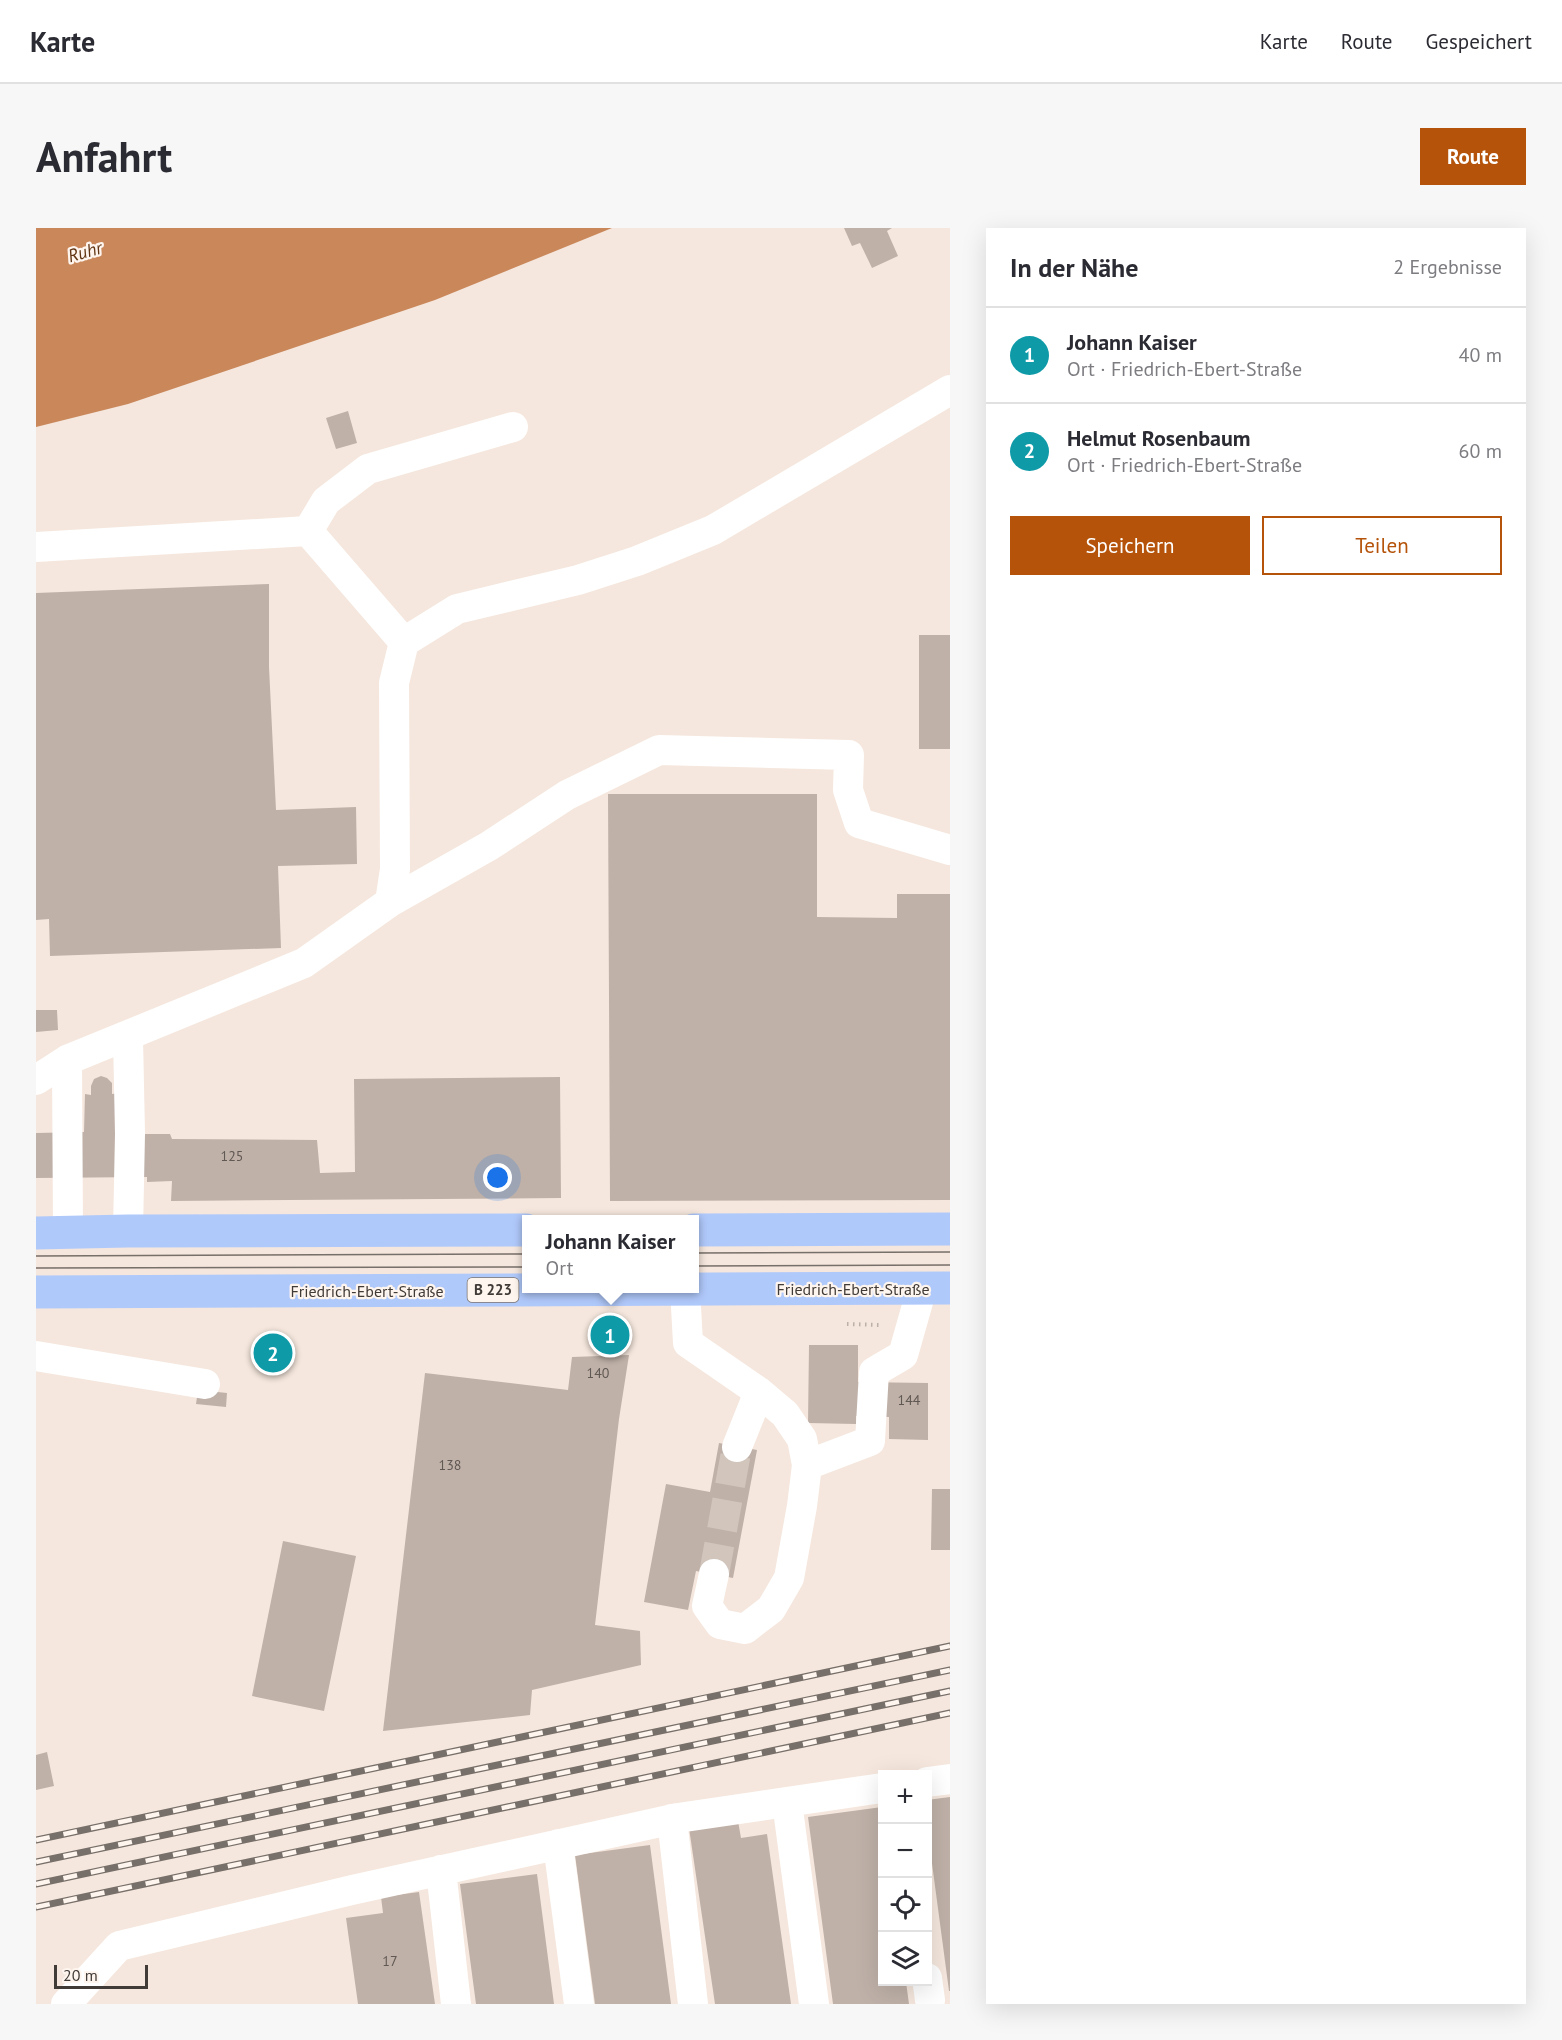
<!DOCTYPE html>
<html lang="de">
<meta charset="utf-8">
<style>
body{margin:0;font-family:"PT Sans",sans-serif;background:#f7f7f7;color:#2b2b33}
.controls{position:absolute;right:18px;bottom:18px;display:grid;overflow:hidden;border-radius:0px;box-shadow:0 6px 24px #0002}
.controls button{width:54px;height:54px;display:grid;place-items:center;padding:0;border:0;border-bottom:2px solid #e1e1e2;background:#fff;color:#2b2b33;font:30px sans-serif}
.scale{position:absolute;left:18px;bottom:15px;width:94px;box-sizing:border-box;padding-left:6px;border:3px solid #413b37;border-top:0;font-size:16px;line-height:21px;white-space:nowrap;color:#413b37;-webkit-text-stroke:4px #fef5ef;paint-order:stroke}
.you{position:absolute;left:462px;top:950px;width:21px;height:21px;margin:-15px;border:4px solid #fff;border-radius:50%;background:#1a73e8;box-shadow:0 0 0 9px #1a73e833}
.badge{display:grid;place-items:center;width:39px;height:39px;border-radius:50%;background:#b45309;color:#fff;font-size:20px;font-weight:700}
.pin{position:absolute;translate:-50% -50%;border:3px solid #fff;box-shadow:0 2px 6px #0006}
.popup{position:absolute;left:486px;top:987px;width:177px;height:78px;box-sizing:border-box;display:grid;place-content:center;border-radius:0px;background:#fff;filter:drop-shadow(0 2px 4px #0005);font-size:20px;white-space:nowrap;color:#7c7c81}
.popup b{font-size:22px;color:#2b2b33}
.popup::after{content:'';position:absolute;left:50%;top:100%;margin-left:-12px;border:12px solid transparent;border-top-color:#fff}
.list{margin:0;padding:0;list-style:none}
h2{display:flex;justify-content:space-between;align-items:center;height:78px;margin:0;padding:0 24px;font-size:26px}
h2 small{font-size:20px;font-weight:400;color:#7c7c81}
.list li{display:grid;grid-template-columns:39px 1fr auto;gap:18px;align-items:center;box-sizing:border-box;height:96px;padding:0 24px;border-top:2px solid #e1e1e2}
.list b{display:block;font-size:22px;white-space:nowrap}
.list p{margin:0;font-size:20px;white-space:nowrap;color:#7c7c81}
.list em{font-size:20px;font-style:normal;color:#7c7c81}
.actions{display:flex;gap:12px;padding:18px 24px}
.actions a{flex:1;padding:14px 0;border:2px solid #b45309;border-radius:0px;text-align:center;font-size:21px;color:#b45309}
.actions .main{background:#b45309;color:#fff}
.icon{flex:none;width:33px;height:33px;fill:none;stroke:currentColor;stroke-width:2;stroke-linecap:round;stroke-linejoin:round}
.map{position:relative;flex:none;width:914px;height:1776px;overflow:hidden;border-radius:0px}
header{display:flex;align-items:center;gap:36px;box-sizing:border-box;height:84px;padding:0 30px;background:#fff;border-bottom:2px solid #e1e1e2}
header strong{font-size:28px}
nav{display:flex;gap:33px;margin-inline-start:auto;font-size:21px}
.intro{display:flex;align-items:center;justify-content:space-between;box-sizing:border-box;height:144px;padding:0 36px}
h1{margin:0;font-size:42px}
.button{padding:15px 27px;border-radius:0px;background:#b45309;color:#fff;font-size:21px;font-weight:700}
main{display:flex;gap:36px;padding:0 36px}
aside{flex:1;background:#fff;border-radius:0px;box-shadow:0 6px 24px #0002}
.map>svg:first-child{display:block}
.water{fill:#c9875a}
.building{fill:#bfb1a8}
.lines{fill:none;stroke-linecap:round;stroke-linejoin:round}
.minor-tunnel{stroke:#d1c5bc;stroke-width:30;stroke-dasharray:30 15;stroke-linecap:butt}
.path{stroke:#bcb1a9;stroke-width:4;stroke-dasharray:1.5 4.5;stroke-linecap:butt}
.minor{stroke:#fff;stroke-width:30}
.major{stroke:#b0c9fb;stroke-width:33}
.tram{stroke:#776f69;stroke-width:1.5}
.rail-casing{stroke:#776f69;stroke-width:7}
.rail{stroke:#fef5ef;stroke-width:4.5;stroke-dasharray:14;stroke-linecap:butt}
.labels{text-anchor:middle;stroke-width:4.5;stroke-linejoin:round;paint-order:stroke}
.number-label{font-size:14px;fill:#605853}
.shield{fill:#fef5ef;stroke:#7a736e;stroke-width:1.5}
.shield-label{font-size:15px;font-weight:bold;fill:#413b37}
.street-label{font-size:16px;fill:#413b37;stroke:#fef5ef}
.water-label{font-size:18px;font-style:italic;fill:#613513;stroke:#fef5ef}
</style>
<header>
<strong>Karte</strong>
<nav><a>Karte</a><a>Route</a><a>Gespeichert</a></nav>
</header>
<div class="intro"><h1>Anfahrt</h1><a class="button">Route</a></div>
<main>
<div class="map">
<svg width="914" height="1776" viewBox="0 0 914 1776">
<rect width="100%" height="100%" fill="#f5e7dd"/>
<path class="water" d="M0 0H576L399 72 92 176 0 199Z"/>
<path class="building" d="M808 0H856L851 3 862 28 836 40 824 15 816 18Z
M312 183 321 215 300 221 290 190Z
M233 356V439L240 582 320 579 321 636 242 638 245 720 14 728 13 691 0 692V365Z
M883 407H914V521H883Z
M572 566H781V689L861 690V666H914V972L574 973Z
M0 782H21L22 802 0 804Z
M65 848 71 850 76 855V866L84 865 94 906H134L136 911 281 912 284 945 319 944 318 851 524 849 525 970 135 973 136 953 111 954V949L0 950V905L48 904 49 866 55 867V858L58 851Z
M773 1117H822V1154L892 1155V1212L853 1211V1189L820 1188V1196L772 1195Z
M593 1127 583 1191 559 1397 604 1403 605 1437 496 1462 494 1487 347 1503 389 1145 532 1162 536 1129Z
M162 1162 191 1165 190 1179 160 1176Z
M683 1215 721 1222 697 1350 660 1343 652 1382 608 1374 630 1256 674 1264Z
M896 1261H914V1322H895Z
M247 1313 320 1328 288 1483 216 1468Z
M11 1524 18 1558 0 1562V1527Z
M914 1569V1763H913L891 1598V1572Z
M846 1579V1754H870L873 1776H797L772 1589Z
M702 1593 705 1610 731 1606 755 1776H679L653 1600Z
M614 1617 635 1776H559L539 1627Z
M501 1646 518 1776H440L424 1656Z
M383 1664 399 1776H322L310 1690 347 1685 345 1669Z"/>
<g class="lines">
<path class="minor-tunnel" d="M678 1346 701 1219"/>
<path class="path" d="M811 1096 845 1097"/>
<path class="minor" d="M272 303 290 273 332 241 477 199
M0 319 272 303 368 414
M354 674 453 618 531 567 623 522 813 527 812 562 823 595 914 622
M92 808 94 906 92 1003
M31 832 32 1005
M0 852 31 832 268 735 354 674 359 641 358 455 368 414 421 381 542 352 601 333 677 302 914 162
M649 1061 652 1115 723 1164 749 1186 766 1211 771 1237 766 1278 753 1350 735 1381 709 1401 684 1396 671 1378 678 1346
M0 1128 169 1156
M701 1219 723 1164
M771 1237 834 1213 838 1144 867 1127 886 1060
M891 1554 914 1551
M751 1574 778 1776
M636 1591 657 1776
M522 1616 543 1776
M405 1642 420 1776
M891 1750 894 1772
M30 1776 83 1718 316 1662 642 1590 846 1560"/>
<path class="major" d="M658 1002 914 1001
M0 1005 92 1003 490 1002
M0 1064 914 1060"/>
<path class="tram" d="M658 1025 914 1024
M0 1028 490 1026
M658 1038 914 1037
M0 1040 490 1039"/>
<defs>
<path id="rail" d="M0 1612 914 1418
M0 1634 914 1442
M0 1656 914 1463
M0 1679 914 1485"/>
</defs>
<use href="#rail" class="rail-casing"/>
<use href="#rail" class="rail"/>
</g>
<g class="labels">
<g class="number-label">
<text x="196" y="933">125</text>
<text x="562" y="1150">140</text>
<text x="873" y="1177">144</text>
<text x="414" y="1242">138</text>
<text x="354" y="1738">17</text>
</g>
<rect class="shield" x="431.5" y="1050" width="51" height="24" rx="4.5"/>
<g class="shield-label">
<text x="457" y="1067">B 223</text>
</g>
<g class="street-label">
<text x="817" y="1067">Friedrich-Ebert-Straße</text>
<text x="331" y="1069">Friedrich-Ebert-Straße</text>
</g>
<g class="water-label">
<text transform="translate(49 24) rotate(-16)" y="6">Ruhr</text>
</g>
</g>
</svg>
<div class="controls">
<button>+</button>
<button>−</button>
<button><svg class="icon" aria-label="locate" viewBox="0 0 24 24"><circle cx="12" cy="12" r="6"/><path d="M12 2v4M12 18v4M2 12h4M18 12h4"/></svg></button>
<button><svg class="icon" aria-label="layers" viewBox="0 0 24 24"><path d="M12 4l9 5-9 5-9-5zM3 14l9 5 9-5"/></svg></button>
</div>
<div class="scale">20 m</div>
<div class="you"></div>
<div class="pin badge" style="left:574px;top:1107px;background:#0f9aa8">1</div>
<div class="popup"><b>Johann Kaiser</b>Ort</div>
<div class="pin badge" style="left:237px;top:1125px;background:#0f9aa8">2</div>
</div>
<aside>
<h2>In der Nähe<small>2 Ergebnisse</small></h2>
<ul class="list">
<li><span class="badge" style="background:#0f9aa8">1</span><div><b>Johann Kaiser</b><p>Ort · Friedrich-Ebert-Straße</p></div><em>40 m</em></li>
<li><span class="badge" style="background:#0f9aa8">2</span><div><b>Helmut Rosenbaum</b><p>Ort · Friedrich-Ebert-Straße</p></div><em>60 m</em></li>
</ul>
<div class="actions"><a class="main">Speichern</a><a>Teilen</a></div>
</aside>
</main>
